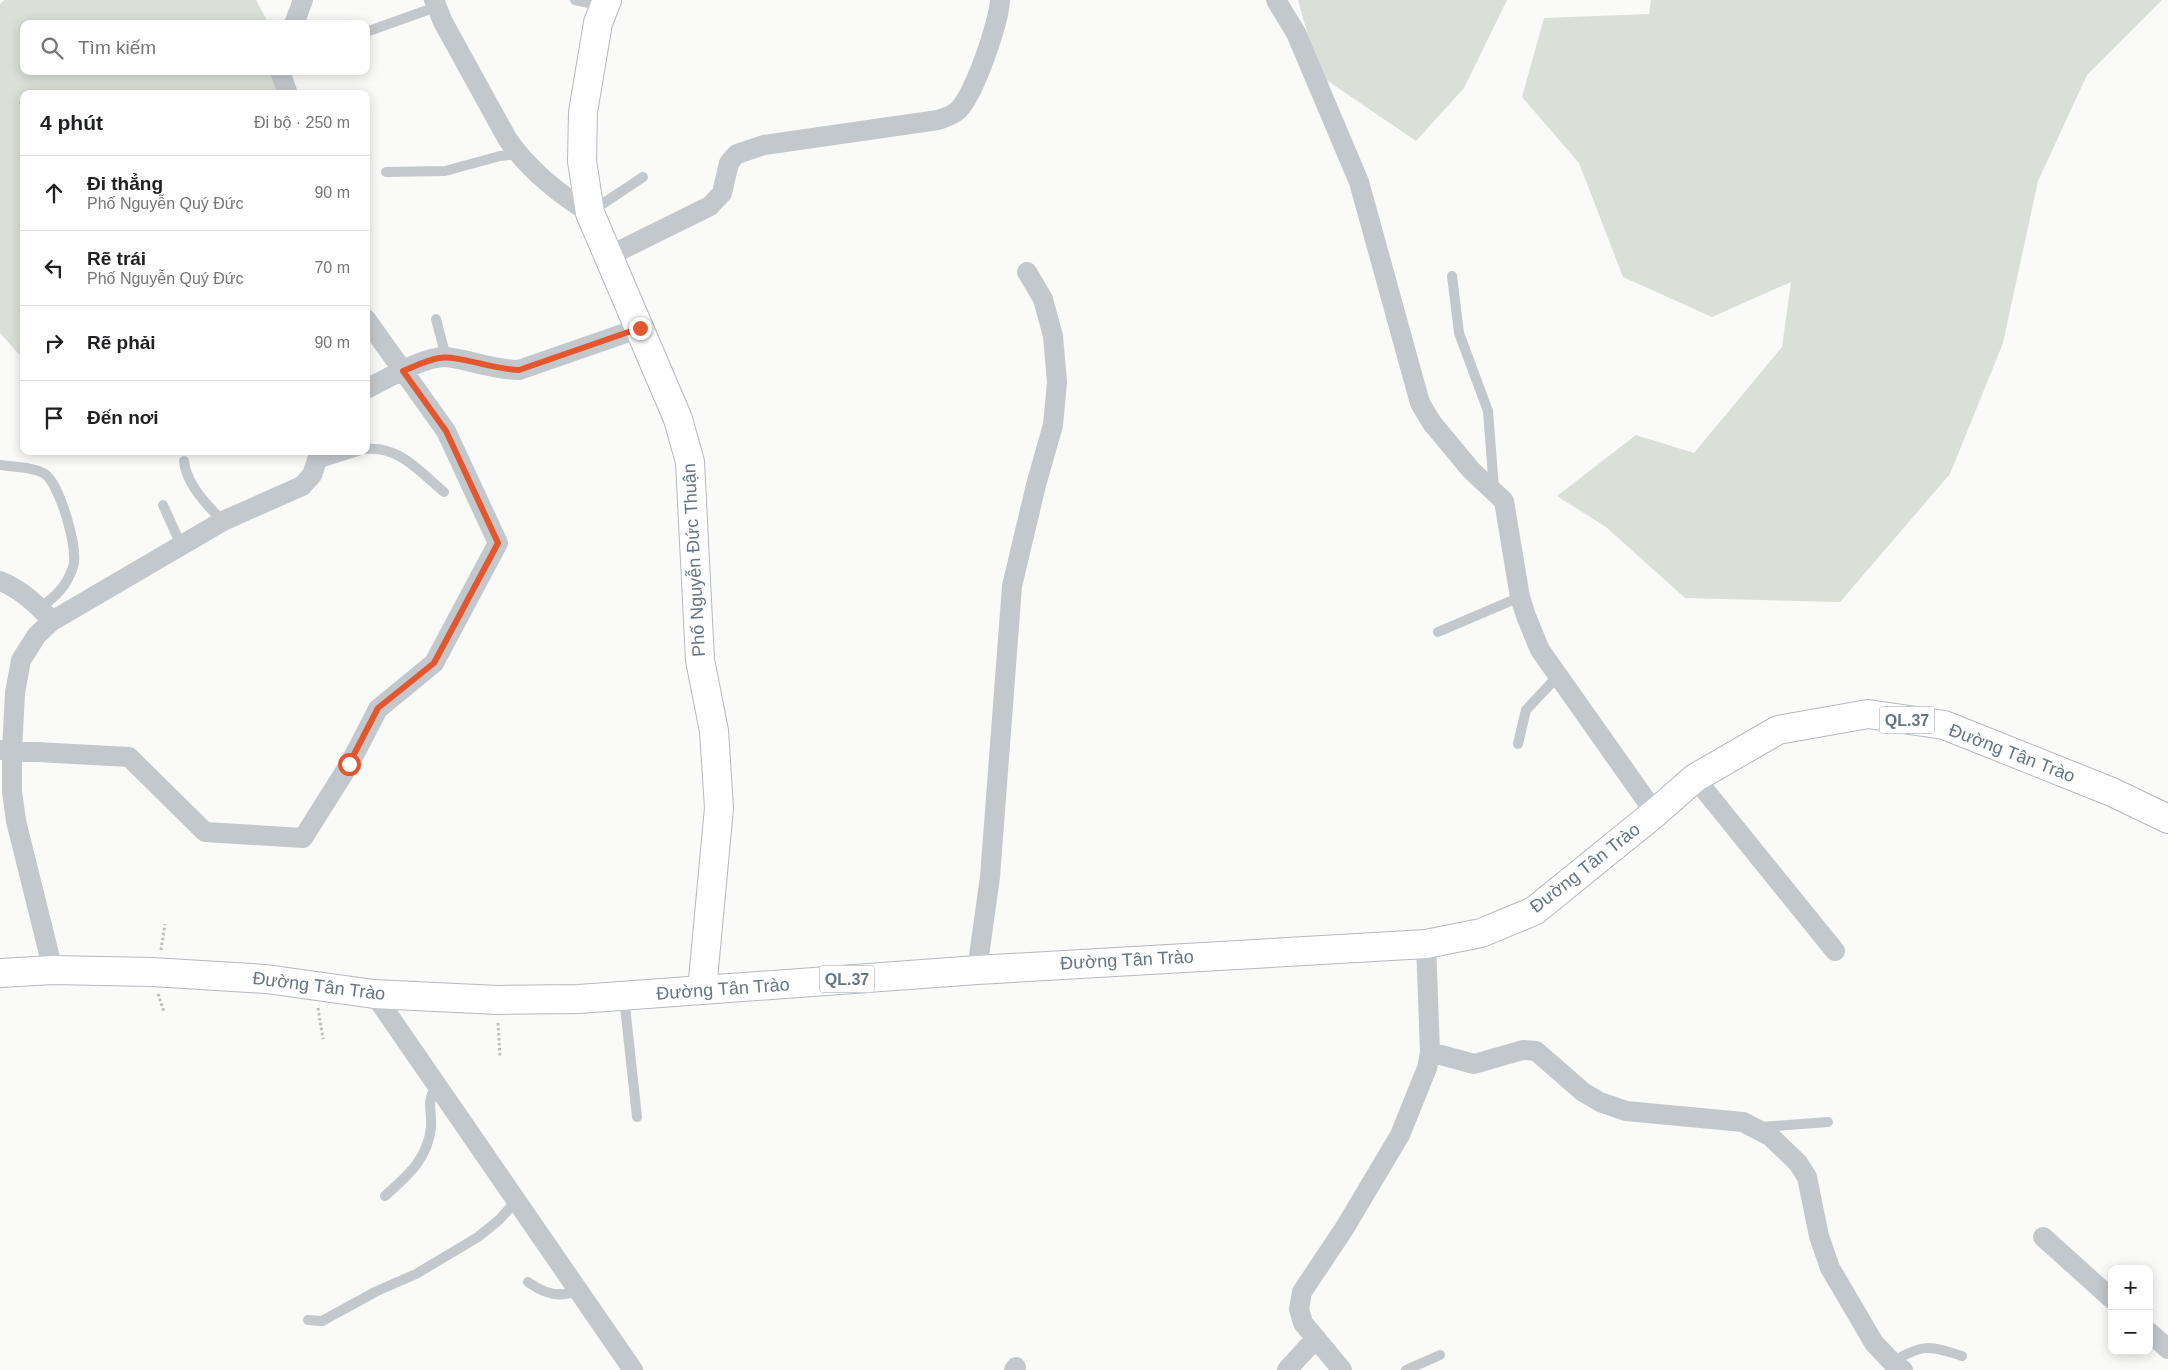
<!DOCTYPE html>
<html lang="vi">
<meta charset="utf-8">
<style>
body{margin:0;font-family:Arial,sans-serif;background:#f2f2f2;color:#202124}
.controls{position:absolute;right:15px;bottom:15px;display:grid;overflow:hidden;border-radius:10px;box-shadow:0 2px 12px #0003}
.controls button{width:45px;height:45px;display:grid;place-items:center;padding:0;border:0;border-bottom:1px solid #e0e0e0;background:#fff;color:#202124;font:25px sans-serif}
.stop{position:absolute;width:15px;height:15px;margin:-11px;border:4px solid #e4572e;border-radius:50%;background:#fff}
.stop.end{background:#e4572e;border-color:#fff;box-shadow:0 1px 5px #0008}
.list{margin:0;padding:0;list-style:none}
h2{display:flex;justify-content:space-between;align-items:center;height:65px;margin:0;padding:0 20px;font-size:21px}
h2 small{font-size:16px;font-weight:400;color:#757577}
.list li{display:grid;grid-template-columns:32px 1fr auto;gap:15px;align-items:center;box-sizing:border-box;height:75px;padding:0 20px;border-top:1px solid #e0e0e0}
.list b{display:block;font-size:19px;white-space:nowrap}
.list p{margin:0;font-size:16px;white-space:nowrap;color:#757577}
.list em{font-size:16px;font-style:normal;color:#757577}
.icon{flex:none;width:28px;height:28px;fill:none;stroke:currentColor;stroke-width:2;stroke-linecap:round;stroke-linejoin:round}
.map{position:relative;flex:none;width:2168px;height:1370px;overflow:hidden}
.search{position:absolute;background:#fff;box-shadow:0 2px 12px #0003;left:20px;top:20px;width:350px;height:55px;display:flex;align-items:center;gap:12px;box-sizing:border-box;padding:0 18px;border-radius:10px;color:#757577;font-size:19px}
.panel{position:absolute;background:#fff;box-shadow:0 2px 12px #0003;left:20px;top:90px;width:350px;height:365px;border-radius:10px}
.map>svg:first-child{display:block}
.green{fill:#dadfd7}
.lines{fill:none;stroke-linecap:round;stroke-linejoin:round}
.secondary-casing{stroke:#b3babf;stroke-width:30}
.highway-casing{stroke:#b4b9bd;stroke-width:30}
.path{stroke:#bbbfc2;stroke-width:3;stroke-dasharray:2.5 2.5;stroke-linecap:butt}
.lane{stroke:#c3c8cc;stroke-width:10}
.street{stroke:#c3c8cc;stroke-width:20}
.secondary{stroke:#fff;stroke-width:28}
.highway{stroke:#fff;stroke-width:28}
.route{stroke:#e4572e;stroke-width:6}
.labels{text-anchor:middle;stroke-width:5;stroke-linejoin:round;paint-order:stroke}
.shield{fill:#fff;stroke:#939fa8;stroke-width:1}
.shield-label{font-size:16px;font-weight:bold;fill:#657683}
.street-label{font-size:18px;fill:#657683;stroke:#fff}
</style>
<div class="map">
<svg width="2168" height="1370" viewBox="0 0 2168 1370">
<rect width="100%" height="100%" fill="#fafaf8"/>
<path class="green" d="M4 0H256L269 24H24V71H280L288 94H24V360L0 333V4Z
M1298 0H1507L1464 88 1416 141 1319 75Z
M1651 0H2162L2087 75 2038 181 2003 343 1950 474 1840 602 1685 598 1606 527 1557 496 1636 435 1694 453 1782 347 1791 282 1712 317 1623 277 1579 163 1522 97 1544 18 1649 14Z"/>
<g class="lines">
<defs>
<path id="secondary" d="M607 0 598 23 583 112 582 161 590 213 678 419 690 462 700 660 714 731 719 808 702 990"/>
<path id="highway" d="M0 973 53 970 152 972 266 979 374 994 497 1000 579 999 977 970 1426 944 1481 933 1534 911 1655 813 1695 778 1778 730 1868 714 1944 725 2112 792 2168 819"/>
</defs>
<use href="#secondary" class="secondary-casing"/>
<use href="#highway" class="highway-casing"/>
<path class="path" d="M161 950 165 924
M158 994 164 1012
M318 1008 323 1039
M498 1023 500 1057"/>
<path class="lane" d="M575 0 603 6
M366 32 436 7
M386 172 445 171 500 156 518 154
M592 211 643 177
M1452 276 1459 333 1488 411 1494 489
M436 319 446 357
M366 449C400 446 420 472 444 492
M184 461C186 483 207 506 223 521
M317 464 358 451
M0 465C13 467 34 467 45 474 60 485 79 550 73 567 67 586 56 596 40 608
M163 505 182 547
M1438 632 1520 597
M1518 744 1526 710 1557 677
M624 997 637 1117
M1761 1127 1828 1122
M385 1196C407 1176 428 1159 431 1127 432 1109 426 1103 436 1086
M528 1282C543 1293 560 1299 577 1290
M308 1320 322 1321 377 1291 416 1274 478 1237 499 1220 516 1201
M1892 1362C1922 1344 1929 1345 1962 1356
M1406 1370 1440 1355"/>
<path class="street" d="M434 0 443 22 508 140C530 171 557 193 590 213
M1276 0 1296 33 1359 182 1420 403 1432 423 1471 470 1504 501 1520 597 1526 616 1540 650 1655 813
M294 24 303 0
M280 71 288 94
M609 256 710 206 722 193 729 163 733 158 737 154 764 145 938 120C943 118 951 116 956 112 973 100 999 22 1000 0
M366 389C387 379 424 356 446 357 471 360 494 370 519 370L640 328
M0 581C21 589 37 604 52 621
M0 750 129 757 205 832 303 838 349 765 378 709 434 663 498 543 446 431 366 319
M1695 778 1835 951
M53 970 16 821 12 791V751L15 693 21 660 37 635 52 621 223 521 302 486 312 475 320 451
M977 970 990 877 1012 586 1036 485 1053 425 1057 382 1053 336 1043 299 1027 272
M374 994 633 1370
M1430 1052 1474 1064 1523 1050 1536 1051 1583 1092 1600 1102 1626 1111 1743 1122 1770 1136 1798 1163 1807 1177 1819 1236 1830 1268 1874 1343 1892 1362 1903 1370
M2043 1237 2112 1299
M2149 1332 2168 1349
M1014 1370 1016 1367
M1287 1370 1316 1338
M1342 1370 1303 1323 1299 1309 1302 1292 1344 1229 1400 1135 1427 1068 1430 1052 1426 944"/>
<use href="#secondary" class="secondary"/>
<use href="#highway" class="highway"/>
</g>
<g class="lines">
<path class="route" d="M349 764 378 708 434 663 498 543 446 431 403 371C415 366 427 360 439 358 459 355 495 370 519 370L640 328"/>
</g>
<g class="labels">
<g class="shield">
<rect x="1879.5" y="706.5" width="55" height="27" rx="4"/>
<rect x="819.5" y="965.5" width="55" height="27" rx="4"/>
</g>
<g class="shield-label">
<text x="1907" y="726">QL.37</text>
<text x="847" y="985">QL.37</text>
</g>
<g class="street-label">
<text transform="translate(694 560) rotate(-93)" y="6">Phố Nguyễn Đức Thuận</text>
<text transform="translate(2012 753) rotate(21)" y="6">Đường Tân Trào</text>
<text transform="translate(1585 868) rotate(-38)" y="6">Đường Tân Trào</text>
<text transform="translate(1127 960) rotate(-3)" y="6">Đường Tân Trào</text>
<text transform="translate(319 986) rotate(7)" y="6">Đường Tân Trào</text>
<text transform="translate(723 989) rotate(-4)" y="6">Đường Tân Trào</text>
</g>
</g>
</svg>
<div class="controls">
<button>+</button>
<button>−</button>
</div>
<div class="stop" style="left:349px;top:764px"></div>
<div class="stop end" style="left:640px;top:328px"></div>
<div class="search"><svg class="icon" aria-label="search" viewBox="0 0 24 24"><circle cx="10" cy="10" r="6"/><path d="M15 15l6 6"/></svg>Tìm kiếm</div>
<section class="panel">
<h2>4 phút<small>Đi bộ · 250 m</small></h2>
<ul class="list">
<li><svg class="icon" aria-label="ahead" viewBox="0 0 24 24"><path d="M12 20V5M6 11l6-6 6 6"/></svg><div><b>Đi thẳng</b><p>Phố Nguyễn Quý Đức</p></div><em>90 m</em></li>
<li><svg class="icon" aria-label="left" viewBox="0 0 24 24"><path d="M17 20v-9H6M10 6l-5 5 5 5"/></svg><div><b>Rẽ trái</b><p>Phố Nguyễn Quý Đức</p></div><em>70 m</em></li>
<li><svg class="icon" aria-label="right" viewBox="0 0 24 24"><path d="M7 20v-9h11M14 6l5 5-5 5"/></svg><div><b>Rẽ phải</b></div><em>90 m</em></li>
<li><svg class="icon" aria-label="arrive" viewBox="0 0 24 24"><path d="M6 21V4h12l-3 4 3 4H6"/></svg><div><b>Đến nơi</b></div></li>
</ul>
</section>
</div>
